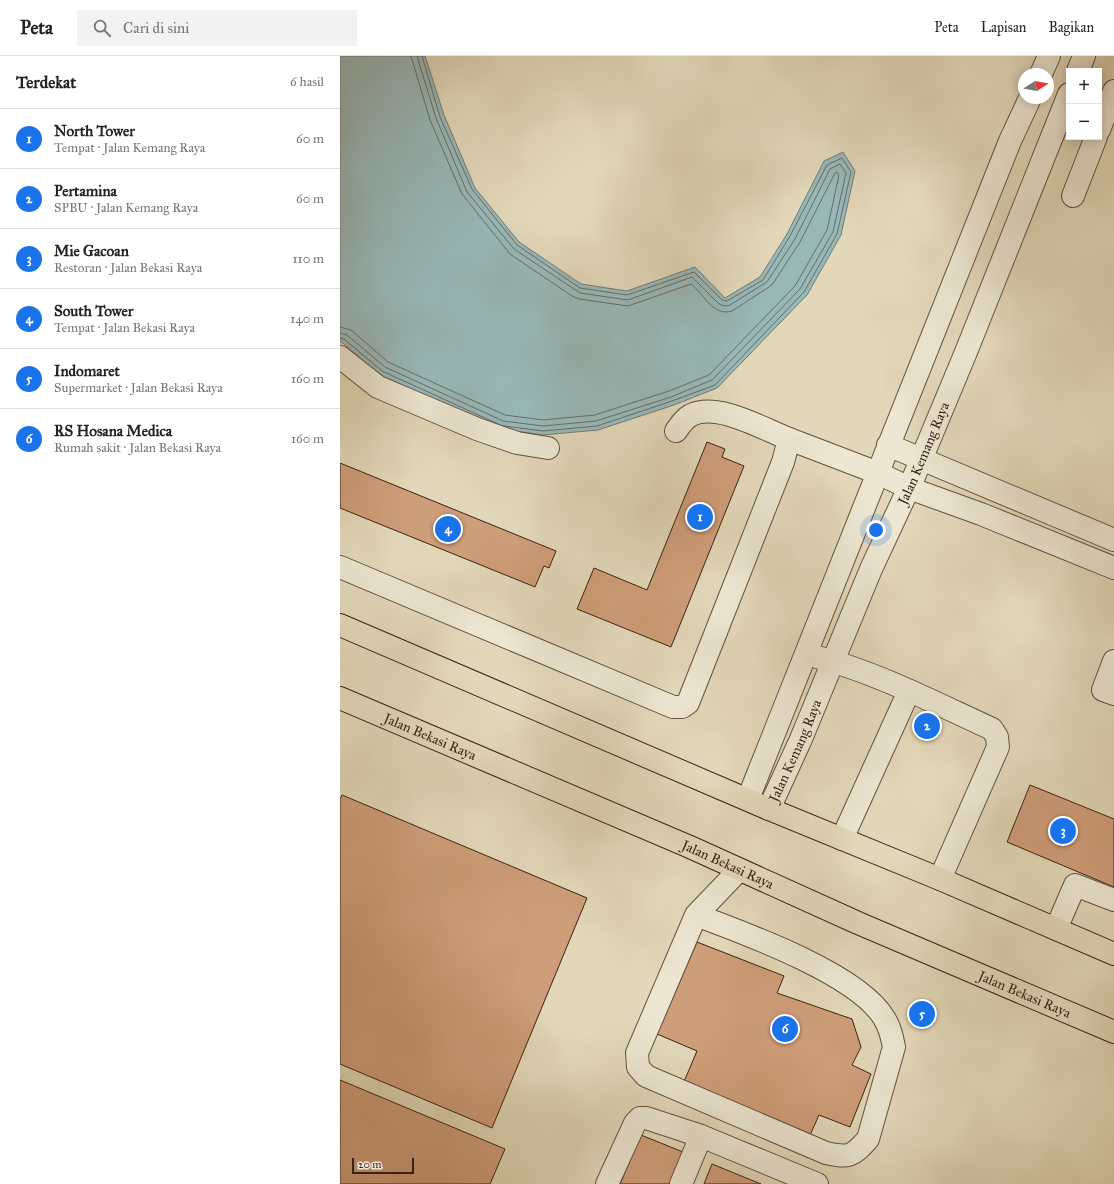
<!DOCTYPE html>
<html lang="id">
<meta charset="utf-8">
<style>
body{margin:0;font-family:"IM FELL Great Primer",serif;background:#f2f2f2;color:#222}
.controls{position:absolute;right:12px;top:12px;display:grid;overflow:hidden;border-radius:0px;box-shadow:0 2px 10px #0003}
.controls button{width:36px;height:36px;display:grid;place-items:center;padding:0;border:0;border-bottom:1px solid #e0e0e0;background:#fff;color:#222;font:20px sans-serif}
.compass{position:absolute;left:678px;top:12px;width:36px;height:36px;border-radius:50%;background:#fff;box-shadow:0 2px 10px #0003;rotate:79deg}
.scale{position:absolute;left:12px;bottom:10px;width:62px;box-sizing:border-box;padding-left:4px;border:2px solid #392215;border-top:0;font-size:11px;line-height:14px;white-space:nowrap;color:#392215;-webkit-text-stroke:3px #ece6d2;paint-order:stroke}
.you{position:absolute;left:536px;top:474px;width:14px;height:14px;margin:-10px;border:3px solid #fff;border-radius:50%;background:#1a73e8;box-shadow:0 0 0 6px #1a73e833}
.badge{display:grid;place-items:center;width:26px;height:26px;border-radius:50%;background:#1a73e8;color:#fff;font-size:13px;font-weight:700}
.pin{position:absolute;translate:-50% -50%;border:2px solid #fff;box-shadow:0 1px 4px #0006}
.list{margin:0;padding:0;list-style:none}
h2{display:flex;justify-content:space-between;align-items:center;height:52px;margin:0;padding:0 16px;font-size:17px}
h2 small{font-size:13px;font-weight:400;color:#767676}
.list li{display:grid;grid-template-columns:26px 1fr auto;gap:12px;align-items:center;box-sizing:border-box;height:60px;padding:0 16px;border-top:1px solid #e0e0e0}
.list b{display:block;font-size:15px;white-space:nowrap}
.list p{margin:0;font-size:13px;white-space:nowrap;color:#767676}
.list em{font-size:13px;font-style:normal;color:#767676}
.icon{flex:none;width:22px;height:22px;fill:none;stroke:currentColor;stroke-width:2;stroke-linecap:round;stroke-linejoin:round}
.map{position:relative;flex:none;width:774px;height:1128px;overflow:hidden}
header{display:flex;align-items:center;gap:24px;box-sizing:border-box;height:56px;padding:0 20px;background:#fff;border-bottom:1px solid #e0e0e0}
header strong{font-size:19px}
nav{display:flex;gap:22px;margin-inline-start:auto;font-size:14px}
.search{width:280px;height:36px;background:#f2f2f2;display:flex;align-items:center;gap:10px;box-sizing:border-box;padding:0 14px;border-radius:0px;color:#767676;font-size:15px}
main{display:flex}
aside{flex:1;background:#fff}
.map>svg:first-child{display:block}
.water{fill:#98b8b8;stroke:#727c77}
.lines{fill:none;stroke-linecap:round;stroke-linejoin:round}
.shore{stroke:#686d66;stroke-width:1}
.building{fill:#ce9d79;stroke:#392215}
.minor-casing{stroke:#63503e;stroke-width:24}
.major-casing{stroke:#392215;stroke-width:24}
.minor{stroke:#ece6d2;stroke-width:22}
.major{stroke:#e2d8b9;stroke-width:22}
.labels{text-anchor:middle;stroke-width:3;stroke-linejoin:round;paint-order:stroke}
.street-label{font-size:14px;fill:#392215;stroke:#ece6d2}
</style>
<header>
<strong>Peta</strong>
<div class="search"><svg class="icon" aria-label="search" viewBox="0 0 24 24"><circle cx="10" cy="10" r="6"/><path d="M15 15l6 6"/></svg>Cari di sini</div>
<nav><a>Peta</a><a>Lapisan</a><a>Bagikan</a></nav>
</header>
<main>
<aside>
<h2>Terdekat<small>6 hasil</small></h2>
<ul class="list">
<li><span class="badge">1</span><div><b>North Tower</b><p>Tempat · Jalan Kemang Raya</p></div><em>60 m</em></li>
<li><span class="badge">2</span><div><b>Pertamina</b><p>SPBU · Jalan Kemang Raya</p></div><em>60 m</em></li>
<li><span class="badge">3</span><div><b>Mie Gacoan</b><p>Restoran · Jalan Bekasi Raya</p></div><em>110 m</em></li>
<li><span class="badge">4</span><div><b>South Tower</b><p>Tempat · Jalan Bekasi Raya</p></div><em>140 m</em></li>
<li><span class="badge">5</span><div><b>Indomaret</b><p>Supermarket · Jalan Bekasi Raya</p></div><em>160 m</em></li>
<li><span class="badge">6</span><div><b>RS Hosana Medica</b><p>Rumah sakit · Jalan Bekasi Raya</p></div><em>160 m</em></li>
</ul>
</aside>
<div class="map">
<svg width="774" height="1128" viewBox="0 0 774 1128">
<rect width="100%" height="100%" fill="#e2d8b9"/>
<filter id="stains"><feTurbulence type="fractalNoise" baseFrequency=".005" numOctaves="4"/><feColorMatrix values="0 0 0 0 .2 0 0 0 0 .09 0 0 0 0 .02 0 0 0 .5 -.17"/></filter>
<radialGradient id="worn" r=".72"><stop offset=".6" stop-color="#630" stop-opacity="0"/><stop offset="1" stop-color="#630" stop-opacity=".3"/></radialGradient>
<path class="water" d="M0 0H85L104 59 135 132 179 186 241 228 287 235 355 211 385 242 420 221 447 178 484 105 503 96 515 115 501 179 467 239 377 332 334 349 258 374 203 379 161 373 40 319 0 285Z"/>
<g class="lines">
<path class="shore" d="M82 0 100 61 132 133 177 189 240 232 287 239 354 216 382 244 387 245 423 224 450 180 487 109 502 102 511 116 497 178 464 236 375 329 332 345 257 370 203 375 164 370
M0 271 11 274 48 306 165 359 203 364 255 359 329 335 369 319 455 230 487 174 499 119 497 116 495 117 460 186 432 229 392 255C373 261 363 237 351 228L288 250 239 243 232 240 170 198 122 138 90 64 71 0
M0 277 7 279 45 311 163 365 203 370 256 365 331 341 372 324 460 233 493 176 506 117 500 108 490 113 455 183 427 226 390 249 385 250 379 248 352 221 288 244 240 237 174 193 127 136 96 62 77 0
M0 282 4 283 42 315 158 368"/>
</g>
<path class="building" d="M367 386 385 393 382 401 404 410 331 591 237 553 254 512 307 534Z
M0 407 216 495 209 512 204 510 195 531 0 452Z
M690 729 774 763V831L667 786Z
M2 739 247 842 152 1072 0 1008V743Z
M357 886 444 920 437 937 512 963 521 991 512 1009 531 1018 510 1071 479 1059 470 1079 343 1028 357 995 317 978Z
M0 1024 165 1093 150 1128H0Z
M301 1079 343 1096 329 1128H280Z
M372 1108 421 1128H364Z"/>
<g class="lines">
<defs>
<g id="minor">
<path d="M738 15 744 0"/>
<path d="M701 18 709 0"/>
<path d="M759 74 774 35"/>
<path d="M733 140 756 81"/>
<path d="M0 301 38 331 137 373 177 387 208 392"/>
<path d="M336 375C340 369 344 363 351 359 378 346 423 373 449 383"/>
<path d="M548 389 774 484"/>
<path d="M0 511 333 651H342L348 647 443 406 449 383 538 417 569 432 641 458 774 512"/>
<path d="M477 601C538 617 595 647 652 673L657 681 658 691 600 823"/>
<path d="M774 605 763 634 774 638"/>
<path d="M408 743 670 85 690 42"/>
<path id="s1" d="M429 753 461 683 531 513 573 423 626 296 729 38"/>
<path d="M502 783 569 635"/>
<path d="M356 859C404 877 518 918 544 962 550 971 552 981 554 991L528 1083C512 1101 509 1102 486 1097L306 1020 298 1011 297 997 356 859 399 814"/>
<path d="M716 873 735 829 774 844"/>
<path d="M267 1128 295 1067 300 1062H306L361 1080 477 1128"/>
<path d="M341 1128 361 1080"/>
</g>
<g id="major">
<path d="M0 569 429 753 600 823 774 898"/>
<path id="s2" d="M0 642 350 791 518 867 774 976"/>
</g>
</defs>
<use href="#minor" class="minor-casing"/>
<use href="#major" class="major-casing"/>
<use href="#minor" class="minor"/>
<use href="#major" class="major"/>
</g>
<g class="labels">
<g class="street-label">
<text dy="5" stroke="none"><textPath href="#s1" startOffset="388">Jalan Kemang Raya</textPath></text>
<text dy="5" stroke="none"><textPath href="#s2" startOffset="98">Jalan Bekasi Raya</textPath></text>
<text dy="5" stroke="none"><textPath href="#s1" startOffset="64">Jalan Kemang Raya</textPath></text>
<text dy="5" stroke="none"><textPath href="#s2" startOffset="422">Jalan Bekasi Raya</textPath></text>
<text dy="5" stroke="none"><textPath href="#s2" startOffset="746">Jalan Bekasi Raya</textPath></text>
</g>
</g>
<rect width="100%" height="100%" filter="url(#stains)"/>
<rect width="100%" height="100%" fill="url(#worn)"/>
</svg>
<div class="controls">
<button>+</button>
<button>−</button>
</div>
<svg class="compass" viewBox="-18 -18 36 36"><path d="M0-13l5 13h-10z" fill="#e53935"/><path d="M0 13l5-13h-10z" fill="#767676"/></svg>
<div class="scale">20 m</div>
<div class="you"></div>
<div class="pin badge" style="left:360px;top:461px">1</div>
<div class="pin badge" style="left:587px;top:670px">2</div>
<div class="pin badge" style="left:723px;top:775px">3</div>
<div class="pin badge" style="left:108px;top:473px">4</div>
<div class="pin badge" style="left:582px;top:958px">5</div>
<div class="pin badge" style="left:445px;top:973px">6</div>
</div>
</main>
